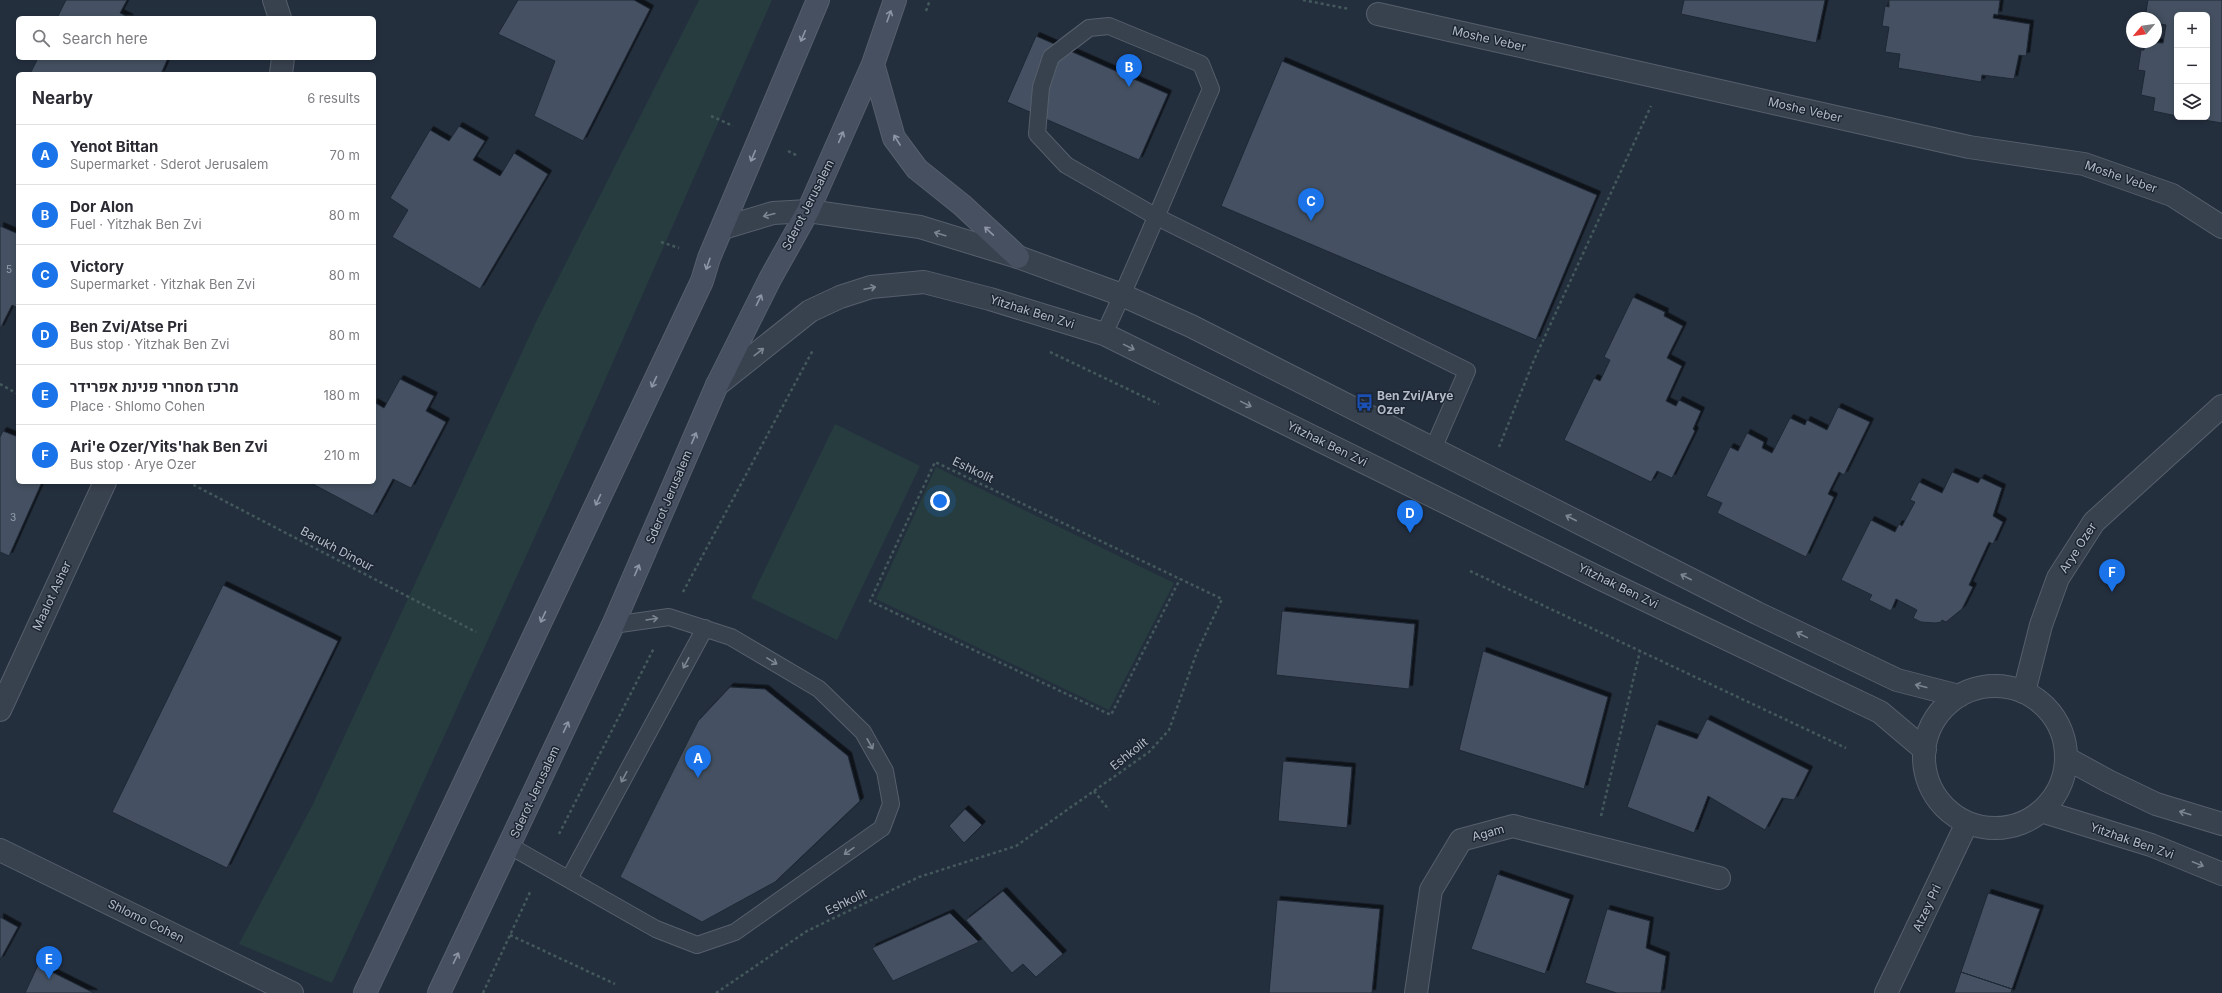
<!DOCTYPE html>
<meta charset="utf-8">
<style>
body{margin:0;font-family:Inter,Heebo,sans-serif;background:#f7f7f7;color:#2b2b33}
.controls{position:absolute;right:12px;top:12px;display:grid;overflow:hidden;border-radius:6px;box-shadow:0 2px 6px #0003}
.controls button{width:36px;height:36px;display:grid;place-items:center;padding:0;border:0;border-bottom:1px solid #e1e1e2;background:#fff;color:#2b2b33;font:20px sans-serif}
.compass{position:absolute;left:2126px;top:12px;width:36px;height:36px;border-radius:50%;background:#fff;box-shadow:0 2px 6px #0003;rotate:241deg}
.you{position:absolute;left:940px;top:501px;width:14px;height:14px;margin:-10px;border:3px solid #fff;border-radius:50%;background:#1a73e8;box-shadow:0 0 0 6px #1a73e833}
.badge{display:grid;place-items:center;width:26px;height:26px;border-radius:50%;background:#1a73e8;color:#fff;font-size:13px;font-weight:700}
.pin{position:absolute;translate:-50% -33px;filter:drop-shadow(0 1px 2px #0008)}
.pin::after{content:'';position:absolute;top:21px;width:14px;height:12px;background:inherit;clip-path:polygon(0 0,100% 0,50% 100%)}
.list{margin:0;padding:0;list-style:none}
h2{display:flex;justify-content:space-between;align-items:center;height:52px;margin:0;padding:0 16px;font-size:17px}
h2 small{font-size:13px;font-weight:400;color:#7c7c81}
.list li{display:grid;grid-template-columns:26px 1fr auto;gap:12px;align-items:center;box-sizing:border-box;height:60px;padding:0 16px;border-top:1px solid #e1e1e2}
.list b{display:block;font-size:15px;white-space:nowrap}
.list p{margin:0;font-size:13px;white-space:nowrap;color:#7c7c81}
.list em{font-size:13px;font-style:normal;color:#7c7c81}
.icon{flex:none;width:22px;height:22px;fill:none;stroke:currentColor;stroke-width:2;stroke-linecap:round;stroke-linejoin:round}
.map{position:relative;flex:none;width:2222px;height:993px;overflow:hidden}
.search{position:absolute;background:#fff;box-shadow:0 2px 6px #0003;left:16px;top:16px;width:360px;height:44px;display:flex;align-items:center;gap:10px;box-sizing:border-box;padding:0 14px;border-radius:6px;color:#7c7c81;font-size:15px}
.panel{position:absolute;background:#fff;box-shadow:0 2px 6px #0003;left:16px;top:72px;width:360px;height:412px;border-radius:6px}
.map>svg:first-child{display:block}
.green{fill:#263c3f}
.building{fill:#455162;stroke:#1f2835;filter:url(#shadow)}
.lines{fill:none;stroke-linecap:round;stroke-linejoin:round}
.service-casing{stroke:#565f6c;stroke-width:18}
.minor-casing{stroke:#565f6c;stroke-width:24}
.tertiary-casing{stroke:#565f6c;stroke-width:24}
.secondary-casing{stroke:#565f6c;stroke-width:24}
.path{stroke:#44595c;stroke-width:2.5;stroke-dasharray:3 3;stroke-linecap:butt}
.service{stroke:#38414e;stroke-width:16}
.minor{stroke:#38414e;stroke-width:22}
.tertiary{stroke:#38414e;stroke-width:22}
.secondary{stroke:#465061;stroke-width:22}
.oneway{stroke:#8e96a5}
.oneway2{stroke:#7c8592}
.labels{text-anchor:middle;stroke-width:3;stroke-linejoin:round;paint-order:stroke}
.number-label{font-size:10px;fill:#98a1af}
.street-label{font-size:12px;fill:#b4bcc9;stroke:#1d2633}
.poi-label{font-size:12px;font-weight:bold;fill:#b4bcc9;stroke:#1d2633;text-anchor:start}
</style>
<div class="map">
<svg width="2222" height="993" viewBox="0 0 2222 993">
<defs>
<filter id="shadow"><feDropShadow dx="3.5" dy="-3.5" stdDeviation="0" flood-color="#0009"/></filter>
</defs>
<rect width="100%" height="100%" fill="#242f3e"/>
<path class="green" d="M699 0H772L576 446 332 983 239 944 313 804 535 324Z
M835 424 920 466 837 640 751 598Z
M936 467 1174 583 1109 710 876 599Z"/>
<path class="building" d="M66 0H127L120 13 130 18H57Z
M518 0H634L650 9 583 141 534 116 555 61 498 34Z
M1684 0H1825L1816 43 1681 14Z
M1889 0H2000L1998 15 1994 14 1993 18 2030 24 2026 56 2019 55 2014 79 1982 75 1981 82 1898 68 1900 54 1885 52 1889 27 1882 26 1885 6 1889 7Z
M2148 0H2222V123L2185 117H2207V15H2177V116L2153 111 2155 98 2141 95 2145 71 2138 70 2141 50H2144L2145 42 2163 43 2166 25 2156 23V18H2149L2150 13 2146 12Z
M1036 36 1168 94 1139 160 1007 102Z
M38 58H168L161 74H30Z
M1282 61 1597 195 1536 340 1221 206Z
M459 126 485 141 473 160 500 176 514 153 548 174 480 289 392 237 408 210 390 198 430 130 449 141Z
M0 226 16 233 18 229V308L12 305 0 329Z
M1633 297 1665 312 1664 316 1683 326 1667 358 1682 366 1666 401 1676 406 1679 400 1701 411 1693 429 1695 431 1672 478 1657 471 1651 482 1564 440 1594 378 1600 381 1610 360 1604 357Z
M400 379 434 396 426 411 446 422 411 488 393 479 373 516 309 482H374V402L384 408Z
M1838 407 1870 422 1844 475 1839 472 1828 494 1834 497 1806 557 1717 513 1722 503 1706 496 1730 447 1738 451 1747 433 1764 442 1762 448 1772 453 1790 418 1805 425 1807 420 1827 430Z
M3 431 18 437V482H42L9 556 0 552V437Z
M1952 472 1978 483 1981 478 2002 488 1993 516 2003 522 1993 544 1989 542 1969 585 1973 587 1962 609 1946 622 1942 620 1941 622 1936 623 1921 622 1913 618 1917 610 1896 599 1891 611 1869 600 1872 595 1841 580 1871 520 1895 532 1899 524 1902 526 1915 502 1910 500 1919 482 1942 493Z
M223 585 338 641 227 868 112 812Z
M1282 611 1415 624 1409 689 1276 675Z
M1483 651 1608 697 1584 789 1459 750Z
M730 687 765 689 848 756 860 801 775 882 702 922 620 877 698 721Z
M1707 719 1809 770 1794 800 1782 798 1765 830 1708 796 1694 833 1627 807 1656 724 1697 739Z
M1283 761 1352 767 1347 828 1278 821Z
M965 809 982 825 964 843 949 826Z
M1497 874 1570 899 1545 974 1471 949Z
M1003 891 1063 954 1036 977 1023 964 1012 973 966 920Z
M1988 893 2040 909 2012 989 1961 972Z
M1277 900 1380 909 1372 993H1269Z
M1607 909 1650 921 1646 948 1666 956 1661 993H1617L1585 983Z
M950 913 979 942 893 981 872 948Z
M0 917 18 927 0 960Z
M38 965 94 993H25Z
M1961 972 2012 989 2011 993H1954Z"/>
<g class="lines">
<defs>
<path id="service" d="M1104 334C1142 254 1175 171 1211 89L1201 64 1109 26 1089 28 1051 57 1041 87 1037 134 1066 165 1155 216 1467 371 1433 449
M510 846 656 929 697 945 735 932 882 828 891 804 885 771 863 732 819 689 731 637 669 617 613 625
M569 879 705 628"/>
<path id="minor" d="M274 0 280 18
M1378 14 1969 147 2084 164 2172 195 2222 227
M281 74 283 58
M2024 692 2041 625 2058 578 2094 522 2222 406
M0 710 105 482
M0 850 292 993
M1416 993 1431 890 1461 840 1513 826 1719 878
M1886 993 1967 823"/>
<path id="tertiary" d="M723 228 773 213 808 211 920 227 1018 257 1122 295 1191 326 1757 613 1897 680 1959 696
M717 385 810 311 840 297 871 287 924 282 990 299 1104 334 1599 578 1880 712 1925 750
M1924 757a71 71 0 1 1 142 0a71 71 0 1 1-142 0Z
M2066 758 2108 781 2156 804 2222 824
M2041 811 2151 845 2222 874"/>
<path id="secondary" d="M873 64 894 138 917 169 962 205 1018 257
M365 993 702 281 709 258 818 0
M439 993 613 625 717 385 770 279 808 211 873 64 895 0"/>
</defs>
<use href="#service" class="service-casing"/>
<use href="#minor" class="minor-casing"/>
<use href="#tertiary" class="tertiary-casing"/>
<use href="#secondary" class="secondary-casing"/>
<path class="path" d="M1303 0 1349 9
M926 11 930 0
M711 116 733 126
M788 151 798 156
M661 242 679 248
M1050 352 1159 404
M0 384 18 394
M1499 447 1534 360 1651 106
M188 482 476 632
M1470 571 1846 748
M683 592 813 350
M1094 791 1109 810
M1601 816 1640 651
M559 834 654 648
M510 935 615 984
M483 993 531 890
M716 993 807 931 919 877 1016 846 1149 752 1169 730 1197 652 1222 599 935 462 870 601 1111 715 1180 579"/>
<use href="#service" class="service"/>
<use href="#minor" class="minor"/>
<use href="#tertiary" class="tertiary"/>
<use href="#secondary" class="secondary"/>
</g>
<defs><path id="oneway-shaft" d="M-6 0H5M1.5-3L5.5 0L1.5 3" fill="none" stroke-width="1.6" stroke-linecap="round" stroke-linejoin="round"/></defs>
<g class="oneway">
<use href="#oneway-shaft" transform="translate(889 16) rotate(-71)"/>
<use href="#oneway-shaft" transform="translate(803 36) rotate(113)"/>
<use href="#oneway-shaft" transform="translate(841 137) rotate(-67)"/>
<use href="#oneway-shaft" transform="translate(897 140) rotate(-122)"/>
<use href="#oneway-shaft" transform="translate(753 156) rotate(113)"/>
<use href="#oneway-shaft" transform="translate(989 231) rotate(-137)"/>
<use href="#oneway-shaft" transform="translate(708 264) rotate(109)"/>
<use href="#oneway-shaft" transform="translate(759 300) rotate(-64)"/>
<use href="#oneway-shaft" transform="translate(654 382) rotate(115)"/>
<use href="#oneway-shaft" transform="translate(694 438) rotate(-67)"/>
<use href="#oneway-shaft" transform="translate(598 500) rotate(115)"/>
<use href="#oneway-shaft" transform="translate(637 570) rotate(-67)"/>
<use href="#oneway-shaft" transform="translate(543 617) rotate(115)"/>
<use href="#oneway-shaft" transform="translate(566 727) rotate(-65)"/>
<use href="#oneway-shaft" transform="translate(456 958) rotate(-64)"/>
</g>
<g class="oneway2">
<use href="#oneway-shaft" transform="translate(769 215) rotate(166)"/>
<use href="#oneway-shaft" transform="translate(940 234) rotate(-163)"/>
<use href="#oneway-shaft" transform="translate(870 288) rotate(-12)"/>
<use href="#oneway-shaft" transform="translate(1129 347) rotate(26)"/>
<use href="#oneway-shaft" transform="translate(759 352) rotate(-38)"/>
<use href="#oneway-shaft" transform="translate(1246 404) rotate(26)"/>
<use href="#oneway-shaft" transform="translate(1571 518) rotate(-153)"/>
<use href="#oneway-shaft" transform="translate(1686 577) rotate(-153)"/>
<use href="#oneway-shaft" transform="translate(652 619) rotate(-9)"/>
<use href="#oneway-shaft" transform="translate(1802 635) rotate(-154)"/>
<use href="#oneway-shaft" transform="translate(772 661) rotate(31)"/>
<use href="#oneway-shaft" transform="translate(686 663) rotate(118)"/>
<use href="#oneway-shaft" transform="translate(1921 686) rotate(-166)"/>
<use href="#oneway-shaft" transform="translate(870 744) rotate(61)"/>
<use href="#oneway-shaft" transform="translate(624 777) rotate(118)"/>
<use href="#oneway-shaft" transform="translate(2185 813) rotate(-163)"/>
<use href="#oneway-shaft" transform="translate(849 851) rotate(145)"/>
<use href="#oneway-shaft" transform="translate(2198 864) rotate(22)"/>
</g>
<defs>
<symbol id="bus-bare" viewBox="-9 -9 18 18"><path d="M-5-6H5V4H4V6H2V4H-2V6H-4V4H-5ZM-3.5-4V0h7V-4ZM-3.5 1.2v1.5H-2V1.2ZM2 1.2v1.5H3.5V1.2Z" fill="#1a4fb4" stroke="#1d2633" stroke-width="2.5" paint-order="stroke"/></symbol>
</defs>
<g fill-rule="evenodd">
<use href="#bus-bare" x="1352" y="390" width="25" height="25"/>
</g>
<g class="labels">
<g class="number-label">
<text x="9" y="273">5</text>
<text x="13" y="521">3</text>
</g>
<g class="street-label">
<text transform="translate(1489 39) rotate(13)" y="4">Moshe Veber</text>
<text transform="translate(1805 110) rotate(13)" y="4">Moshe Veber</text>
<text transform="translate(2121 177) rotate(19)" y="4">Moshe Veber</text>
<text transform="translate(808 205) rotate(-63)" y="4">Sderot Jerusalem</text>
<text transform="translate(1032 312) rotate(17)" y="4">Yitzhak Ben Zvi</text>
<text transform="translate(1327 444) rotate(26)" y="4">Yitzhak Ben Zvi</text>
<text transform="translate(973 470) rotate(26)" y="4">Eshkolit</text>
<text transform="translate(669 497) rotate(-67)" y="4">Sderot Jerusalem</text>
<text transform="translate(2078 548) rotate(-57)" y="4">Arye Ozer</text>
<text transform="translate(337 549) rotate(28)" y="4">Barukh Dinour</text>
<text transform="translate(1618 586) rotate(26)" y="4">Yitzhak Ben Zvi</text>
<text transform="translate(52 596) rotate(-65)" y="4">Maalot Asher</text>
<text transform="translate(1129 754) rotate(-38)" y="4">Eshkolit</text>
<text transform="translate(535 792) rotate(-65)" y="4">Sderot Jerusalem</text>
<text transform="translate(1488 833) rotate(-15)" y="4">Agam</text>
<text transform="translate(2132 841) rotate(19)" y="4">Yitzhak Ben Zvi</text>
<text transform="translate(846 902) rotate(-26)" y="4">Eshkolit</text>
<text transform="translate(1927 908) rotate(-65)" y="4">Atzey Pri</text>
<text transform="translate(146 921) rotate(26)" y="4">Shlomo Cohen</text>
</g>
<g class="poi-label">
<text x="1377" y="400">Ben Zvi/Arye<tspan x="1377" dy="14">Ozer</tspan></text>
</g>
</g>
</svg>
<div class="controls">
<button>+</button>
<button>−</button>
<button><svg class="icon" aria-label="layers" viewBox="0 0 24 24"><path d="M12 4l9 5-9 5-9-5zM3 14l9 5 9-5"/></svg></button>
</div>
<svg class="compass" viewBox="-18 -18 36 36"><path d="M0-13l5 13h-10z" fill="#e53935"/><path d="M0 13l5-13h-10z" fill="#7c7c81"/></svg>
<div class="you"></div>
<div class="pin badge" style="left:698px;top:778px">A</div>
<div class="pin badge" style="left:1129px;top:87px">B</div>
<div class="pin badge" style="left:1311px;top:221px">C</div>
<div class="pin badge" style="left:1410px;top:533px">D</div>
<div class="pin badge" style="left:49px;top:979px">E</div>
<div class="pin badge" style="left:2112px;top:592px">F</div>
<div class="search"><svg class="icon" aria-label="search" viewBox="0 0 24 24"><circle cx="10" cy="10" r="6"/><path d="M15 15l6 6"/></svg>Search here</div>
<section class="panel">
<h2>Nearby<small>6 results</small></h2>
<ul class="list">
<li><span class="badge">A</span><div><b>Yenot Bittan</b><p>Supermarket · Sderot Jerusalem</p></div><em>70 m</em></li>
<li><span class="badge">B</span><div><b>Dor Alon</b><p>Fuel · Yitzhak Ben Zvi</p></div><em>80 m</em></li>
<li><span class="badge">C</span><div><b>Victory</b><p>Supermarket · Yitzhak Ben Zvi</p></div><em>80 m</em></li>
<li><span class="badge">D</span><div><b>Ben Zvi/Atse Pri</b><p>Bus stop · Yitzhak Ben Zvi</p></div><em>80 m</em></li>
<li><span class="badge">E</span><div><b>מרכז מסחרי פנינת אפרידר</b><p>Place · Shlomo Cohen</p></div><em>180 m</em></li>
<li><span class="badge">F</span><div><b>Ari'e Ozer/Yits'hak Ben Zvi</b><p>Bus stop · Arye Ozer</p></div><em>210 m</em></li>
</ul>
</section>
</div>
